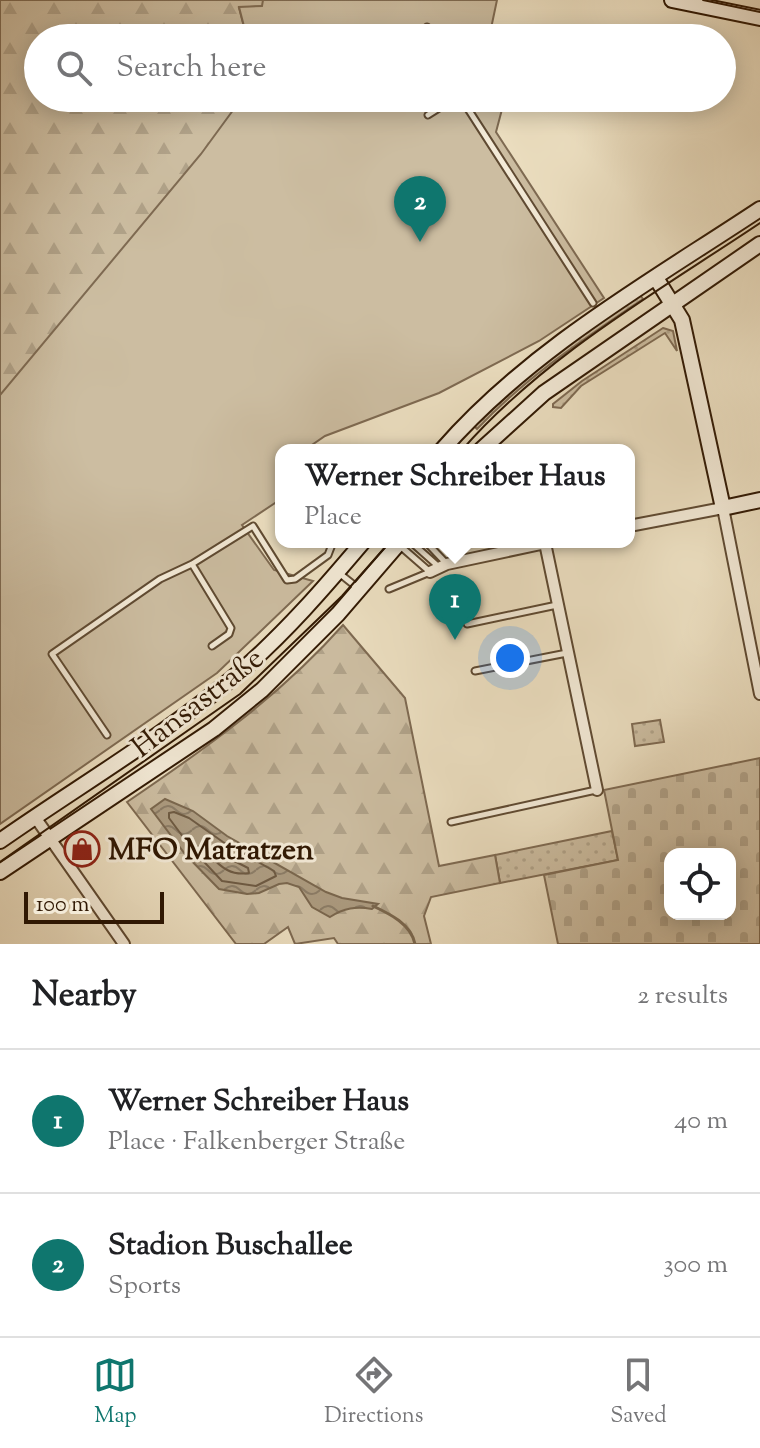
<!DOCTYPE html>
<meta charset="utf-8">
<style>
body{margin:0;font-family:"Sorts Mill Goudy",serif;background:#f6f6f6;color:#202124}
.controls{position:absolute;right:24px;bottom:24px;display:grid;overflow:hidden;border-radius:16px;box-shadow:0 4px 20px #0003}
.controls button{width:72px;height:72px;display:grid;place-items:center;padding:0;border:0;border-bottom:2px solid #e0e0e0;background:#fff;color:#202124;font:40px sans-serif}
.scale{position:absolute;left:24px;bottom:20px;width:140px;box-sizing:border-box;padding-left:8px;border:4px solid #301803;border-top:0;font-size:22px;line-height:28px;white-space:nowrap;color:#301803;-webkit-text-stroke:6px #f3ead7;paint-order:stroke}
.you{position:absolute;left:510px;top:658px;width:28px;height:28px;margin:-20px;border:6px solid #fff;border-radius:50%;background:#1a73e8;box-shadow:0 0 0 12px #1a73e833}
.badge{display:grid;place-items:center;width:52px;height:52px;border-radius:50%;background:#0f766e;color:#fff;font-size:26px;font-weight:700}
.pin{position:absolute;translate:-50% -66px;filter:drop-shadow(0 2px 4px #0008)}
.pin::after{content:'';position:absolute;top:42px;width:28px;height:24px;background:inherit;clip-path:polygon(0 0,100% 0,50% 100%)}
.popup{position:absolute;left:275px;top:444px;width:360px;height:104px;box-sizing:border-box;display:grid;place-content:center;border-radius:16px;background:#fff;filter:drop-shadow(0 2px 6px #0005);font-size:26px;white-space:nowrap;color:#757577}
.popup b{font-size:30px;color:#202124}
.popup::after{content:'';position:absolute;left:50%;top:100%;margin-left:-16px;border:16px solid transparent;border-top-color:#fff}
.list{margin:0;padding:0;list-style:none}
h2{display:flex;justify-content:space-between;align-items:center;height:104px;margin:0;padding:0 32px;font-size:34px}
h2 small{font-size:26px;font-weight:400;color:#757577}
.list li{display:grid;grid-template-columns:52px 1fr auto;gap:24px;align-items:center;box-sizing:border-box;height:144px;padding:0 32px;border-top:2px solid #e0e0e0}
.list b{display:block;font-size:30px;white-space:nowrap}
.list p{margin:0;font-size:26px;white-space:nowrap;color:#757577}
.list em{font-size:26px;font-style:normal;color:#757577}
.icon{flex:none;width:44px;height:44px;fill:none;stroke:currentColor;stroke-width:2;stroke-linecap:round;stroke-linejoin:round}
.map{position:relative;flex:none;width:760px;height:944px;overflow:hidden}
.search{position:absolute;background:#fff;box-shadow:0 4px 20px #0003;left:24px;right:24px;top:24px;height:88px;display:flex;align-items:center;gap:20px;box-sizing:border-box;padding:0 28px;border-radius:44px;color:#757577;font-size:30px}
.sheet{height:392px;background:#fff}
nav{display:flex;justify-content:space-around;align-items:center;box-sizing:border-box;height:112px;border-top:2px solid #e0e0e0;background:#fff;font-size:22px;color:#757577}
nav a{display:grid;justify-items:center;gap:4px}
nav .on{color:#0f766e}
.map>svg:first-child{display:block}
.grass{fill:url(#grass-dots);stroke:#7e6a52;stroke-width:2}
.forest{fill:url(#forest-firs);stroke:#7e6a52;stroke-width:2}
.cemetery{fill:url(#cemetery-stones);stroke:#7e6a52;stroke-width:2;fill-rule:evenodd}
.garden{fill:#ccbda1;stroke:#7e6a52;stroke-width:2}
.water{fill:url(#water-waves);stroke:#7a674e;stroke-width:2}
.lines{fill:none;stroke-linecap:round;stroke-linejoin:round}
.shore{stroke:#6e5a42;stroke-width:2}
.stream{stroke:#7a674e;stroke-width:3}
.lane-casing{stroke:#5f4a32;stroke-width:9}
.street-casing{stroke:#5f4a32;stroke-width:14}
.secondary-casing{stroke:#301803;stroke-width:18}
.lane{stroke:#f3ead7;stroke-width:5}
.street{stroke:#f3ead7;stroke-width:10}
.secondary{stroke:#f3ead7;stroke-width:14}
.tram{stroke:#301803;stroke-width:2}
.labels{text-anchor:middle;stroke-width:6;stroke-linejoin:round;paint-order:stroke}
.street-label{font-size:30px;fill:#301803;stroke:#f3ead7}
.poi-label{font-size:30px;font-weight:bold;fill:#301803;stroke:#f3ead7;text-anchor:start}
</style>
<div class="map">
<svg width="760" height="944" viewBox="0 0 760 944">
<defs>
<pattern id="grass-dots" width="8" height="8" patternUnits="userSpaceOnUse" patternTransform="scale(2)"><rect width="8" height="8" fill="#ccbda1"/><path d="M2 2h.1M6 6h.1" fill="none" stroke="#b0a289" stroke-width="1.8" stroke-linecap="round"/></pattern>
<pattern id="forest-firs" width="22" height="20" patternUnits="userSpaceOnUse" patternTransform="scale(2)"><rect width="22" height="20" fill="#ccbda1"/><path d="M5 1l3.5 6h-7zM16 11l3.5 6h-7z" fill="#b0a289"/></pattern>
<pattern id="cemetery-stones" width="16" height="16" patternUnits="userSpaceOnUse" patternTransform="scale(2)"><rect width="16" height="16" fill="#ccbda1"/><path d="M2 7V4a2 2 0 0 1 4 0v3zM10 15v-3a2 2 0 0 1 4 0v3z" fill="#b0a289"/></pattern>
<pattern id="water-waves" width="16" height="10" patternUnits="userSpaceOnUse" patternTransform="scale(2)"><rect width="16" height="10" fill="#ac9b80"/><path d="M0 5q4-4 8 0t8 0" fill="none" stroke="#8c7d67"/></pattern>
</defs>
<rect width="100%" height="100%" fill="#ecdfc1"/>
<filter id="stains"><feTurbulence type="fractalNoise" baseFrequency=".0025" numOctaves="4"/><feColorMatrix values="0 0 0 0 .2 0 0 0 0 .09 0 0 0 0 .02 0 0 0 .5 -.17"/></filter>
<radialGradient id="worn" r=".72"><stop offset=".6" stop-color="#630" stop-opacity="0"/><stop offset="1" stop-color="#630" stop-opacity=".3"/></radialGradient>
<path class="grass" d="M640 295 643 299C584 339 526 377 477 429L473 425C526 377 581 335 640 295Z
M663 328 673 331 677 351 665 333 581 386 561 408 553 407V404L582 381Z
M660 720 664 742 635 746 632 724Z
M612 831 618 860 500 883 495 855Z"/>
<path class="forest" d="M0 0H263V6L239 8 247 38H38V98H348L0 430Z
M343 625 405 698 439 866 495 855 500 883 431 897 424 916 431 944H338L334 938 295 944 288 927 264 944H236L127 802C205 749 280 696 343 625Z"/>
<path class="cemetery" d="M760 758V944H558L544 875 618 860 604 790ZM670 854H730V914H670Z"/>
<path class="garden" d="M263 0H497L489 38H247L239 7 262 6Z
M242 98H505L496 132 604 298 539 341 439 393 325 436 309 447 311 450H281V499L242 525 274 570 313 581 217 673 0 824V395L201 154Z"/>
<path class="water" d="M165 799 193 811 227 836 326 892 342 898 378 904 372 909C356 906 344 908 330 917L312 907 299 887 287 883 279 884 259 893 247 894 219 889 185 854 151 809Z"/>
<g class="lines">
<path class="shore" d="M174 812 189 818 223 842 274 871 276 876 256 886 222 881 192 849 169 818V813Z
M211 849 248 868 249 873C232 876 221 868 210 855Z"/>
<path class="stream" d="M373 906C390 914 411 924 415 944"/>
<defs>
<path id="lane" d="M426 38 427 27
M461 98 593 303
M428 115 455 98
M411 542 439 567
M426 542 446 563
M192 564 231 628 229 634 212 646
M339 573 359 589
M389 589 430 572 399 545
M467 624 557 605
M475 671 567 653
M107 735 52 654 160 579 192 564 253 526 287 580 295 579 328 555 333 542
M451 822 596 790"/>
<path id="street" d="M629 526 723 508 760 694
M545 543 597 790
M430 572 447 564 550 542
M35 817 124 944"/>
<path id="secondary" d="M672 0 760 18
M656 278 682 320 723 508 760 500
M442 450C530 349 650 282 760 209
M481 450 544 393 760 244
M0 841C80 785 166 735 241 671 286 632 324 588 363 542
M0 872 214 729 262 690 338 614 400 542"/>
</defs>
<use href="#lane" class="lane-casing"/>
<use href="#street" class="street-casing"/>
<use href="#secondary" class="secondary-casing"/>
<use href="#lane" class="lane"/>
<use href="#street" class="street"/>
<use href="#secondary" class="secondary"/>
<path class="tram" d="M703 0 760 12
M462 450C544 356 657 292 760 223
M0 862 240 694 342 596 390 542"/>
</g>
<defs>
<symbol id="shop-ring" viewBox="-11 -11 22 22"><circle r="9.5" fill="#f3ead7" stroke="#8f2418" stroke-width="1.5"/><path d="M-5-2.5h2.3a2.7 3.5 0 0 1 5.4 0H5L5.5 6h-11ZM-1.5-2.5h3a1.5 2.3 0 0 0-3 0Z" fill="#8f2418"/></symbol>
</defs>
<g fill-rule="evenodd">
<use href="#shop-ring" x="62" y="829" width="40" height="40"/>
</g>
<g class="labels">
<g class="street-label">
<text transform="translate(197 702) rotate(-38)" y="10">Hansastraße</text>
</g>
<g class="poi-label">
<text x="108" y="859">MFO Matratzen</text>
</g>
</g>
<rect width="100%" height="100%" filter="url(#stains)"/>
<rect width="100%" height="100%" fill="url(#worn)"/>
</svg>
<div class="controls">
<button><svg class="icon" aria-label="locate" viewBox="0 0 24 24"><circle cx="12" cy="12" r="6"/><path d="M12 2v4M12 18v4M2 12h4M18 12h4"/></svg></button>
</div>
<div class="scale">100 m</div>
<div class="you"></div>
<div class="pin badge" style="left:455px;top:640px">1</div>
<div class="popup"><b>Werner Schreiber Haus</b>Place</div>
<div class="pin badge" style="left:420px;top:242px">2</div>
<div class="search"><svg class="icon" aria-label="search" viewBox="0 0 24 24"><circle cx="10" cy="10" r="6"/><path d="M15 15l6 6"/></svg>Search here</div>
</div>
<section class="sheet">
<h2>Nearby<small>2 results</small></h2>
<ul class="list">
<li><span class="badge">1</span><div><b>Werner Schreiber Haus</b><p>Place · Falkenberger Straße</p></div><em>40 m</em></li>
<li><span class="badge">2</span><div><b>Stadion Buschallee</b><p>Sports</p></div><em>300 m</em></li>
</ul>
</section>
<nav>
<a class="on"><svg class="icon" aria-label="map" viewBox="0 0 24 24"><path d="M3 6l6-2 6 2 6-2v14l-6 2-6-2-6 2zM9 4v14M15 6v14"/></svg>Map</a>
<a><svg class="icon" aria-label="directions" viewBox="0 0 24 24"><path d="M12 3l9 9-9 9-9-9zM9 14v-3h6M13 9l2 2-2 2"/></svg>Directions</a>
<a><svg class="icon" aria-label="saved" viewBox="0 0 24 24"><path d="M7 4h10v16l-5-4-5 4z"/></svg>Saved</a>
</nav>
